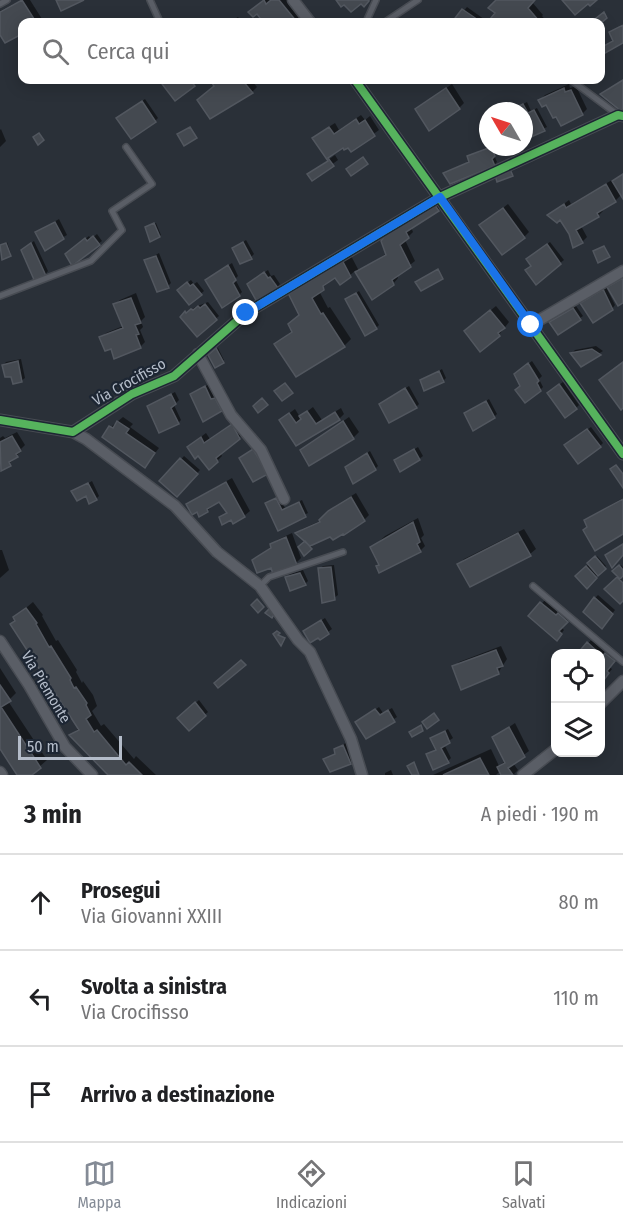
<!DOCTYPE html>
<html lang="it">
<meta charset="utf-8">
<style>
body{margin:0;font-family:"Fira Sans Condensed",sans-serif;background:#f6f6f6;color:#202124}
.controls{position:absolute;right:18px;bottom:18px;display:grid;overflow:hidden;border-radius:12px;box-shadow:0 3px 15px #0003}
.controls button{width:54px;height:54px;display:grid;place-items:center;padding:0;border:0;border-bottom:2px solid #e0e0e0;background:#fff;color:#202124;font:30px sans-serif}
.compass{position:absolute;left:479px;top:102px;width:54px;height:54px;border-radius:50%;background:#fff;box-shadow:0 3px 15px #0003;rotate:309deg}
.scale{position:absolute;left:18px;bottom:15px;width:104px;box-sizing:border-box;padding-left:6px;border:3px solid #b4bcc9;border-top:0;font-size:16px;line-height:21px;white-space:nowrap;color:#b4bcc9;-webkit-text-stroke:4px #1d2633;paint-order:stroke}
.stop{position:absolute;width:18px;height:18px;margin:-14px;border:4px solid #1a73e8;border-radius:50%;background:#fff}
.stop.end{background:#1a73e8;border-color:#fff;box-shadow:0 2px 6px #0008}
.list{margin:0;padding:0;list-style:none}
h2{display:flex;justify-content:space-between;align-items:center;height:78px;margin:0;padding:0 24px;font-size:26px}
h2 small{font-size:20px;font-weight:400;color:#757577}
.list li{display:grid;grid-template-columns:39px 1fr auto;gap:18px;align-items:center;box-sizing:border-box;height:96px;padding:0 24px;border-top:2px solid #e0e0e0}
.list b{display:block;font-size:22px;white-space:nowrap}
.list p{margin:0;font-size:20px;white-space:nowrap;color:#757577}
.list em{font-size:20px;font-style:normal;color:#757577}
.icon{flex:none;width:33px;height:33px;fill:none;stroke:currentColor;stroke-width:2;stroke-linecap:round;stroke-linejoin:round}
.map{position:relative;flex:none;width:623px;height:775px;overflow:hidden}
.search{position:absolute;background:#fff;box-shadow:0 3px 15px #0003;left:18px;right:18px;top:18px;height:66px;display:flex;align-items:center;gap:15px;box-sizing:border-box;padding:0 21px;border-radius:12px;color:#757577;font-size:22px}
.sheet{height:366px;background:#fff}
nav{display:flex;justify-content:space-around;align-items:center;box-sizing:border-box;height:84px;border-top:2px solid #e0e0e0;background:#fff;font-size:16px;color:#757577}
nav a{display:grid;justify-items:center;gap:3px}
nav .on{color:#848b96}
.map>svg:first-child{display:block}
.shadow{fill:#0007}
.building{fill:#444950;stroke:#52575f;stroke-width:1.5}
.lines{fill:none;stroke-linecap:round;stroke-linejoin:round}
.lane-casing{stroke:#484c53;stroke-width:8}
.street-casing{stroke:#484c53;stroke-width:13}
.lane{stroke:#5a5e66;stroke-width:5}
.street{stroke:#5a5e66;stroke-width:10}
.cycleway-casing{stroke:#1d2633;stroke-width:11}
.cycleway{stroke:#56b35d;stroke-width:8}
.route{stroke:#1a73e8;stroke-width:8}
.labels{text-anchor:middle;stroke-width:4.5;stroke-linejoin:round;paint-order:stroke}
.street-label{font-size:15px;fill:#b4bcc9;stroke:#1d2633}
</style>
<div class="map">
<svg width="623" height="775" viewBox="0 0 623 775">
<rect width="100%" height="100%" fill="#2a3038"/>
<path class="shadow" d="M21 0H30L42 19 39 22H22V32L6 41 0 32V11Z
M264 0H288L305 22H265L255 7Z
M498 0H534L532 2 543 15 542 16 547 22H505L503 20 496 22 492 18 497 12Z
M467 7 488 22H454Z
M238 17 242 22H229Z
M623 24V41L600 55V47L614 40 611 33Z
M161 80H195L197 82 175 99Z
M212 80H251L257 87 252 92 216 85Z
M452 84 464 103 459 108 422 105Z
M569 84 570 88 576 86 587 109 582 114 540 100 545 95Z
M145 99 158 118 155 121 121 115Z
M527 102 531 111 537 108 547 127 524 138V111H509Z
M361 115 365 120 370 116 379 130 351 150 348 146 319 133 335 123 339 130Z
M1 129 6 141 0 147V130Z
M488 147H496L498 152 494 155 497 162 494 165 445 173 470 161 469 157 472 154Z
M335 155 338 160 312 179 309 174Z
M623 174V196L622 194 615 201 602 208 603 211 598 216 581 226 587 237 582 242 571 233 561 218 549 215 569 200 571 204 612 180 613 183Z
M440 200 443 205 438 210 411 227 413 232 405 240 415 261 397 275 398 278 393 284 372 298 356 270 341 283 335 276 319 291 328 308 330 307 351 339 344 346 297 375 276 344 293 330 301 314 290 293 349 252 359 271 387 253 383 241Z
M508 204 529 232 524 237 481 225Z
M59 219 67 235 45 248 37 232Z
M156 223 161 235 159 236 148 226Z
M97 234 102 241 73 264 70 251 89 236 91 239Z
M246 240 254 254 251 257 234 248Z
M34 241 48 271 45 275 26 247Z
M7 242 11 254 3 258 0 245Z
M550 242 564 260 560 263 533 266 531 256Z
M159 253 171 283 168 286 146 261Z
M232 263 238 276 235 279 242 292 239 295 210 277Z
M268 270 271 276 274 275 280 284 277 287 252 281Z
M191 280 194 284 197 282 204 291 190 303 182 287Z
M606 287 615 305 612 309 585 301Z
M359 291 379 325 376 328 347 299Z
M136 293 145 317 141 321 143 327 140 330 145 342 140 347 101 338 106 333 123 326 115 305 120 300Z
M208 302 219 316 197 335 182 317 189 310 190 311 195 307Z
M496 306 509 322 499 335 471 326Z
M576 306 583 316 558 333 554 319Z
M596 346 603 351 581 365 572 353 575 350Z
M218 348 224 360 223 361 210 355Z
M21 359 25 378 21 381 12 376 3 365 6 362Z
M532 361 542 376 539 379 543 387 540 390 522 385 519 371Z
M442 369 446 378 443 381H421Z
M563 382 579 405 576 408 552 390Z
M209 384 214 397 218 396 224 407 221 410 192 395Z
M409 386 419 404 416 407 381 404Z
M175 392 179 400 174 405 181 420 178 423 149 406Z
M489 399 497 414 494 417 465 414Z
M313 407 322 420 341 408 344 414 339 419 296 444 280 420 295 409 300 417Z
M123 417 133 424 130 427 159 448 145 466 104 437 111 427Z
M349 417 359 432 354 437 310 464 302 450Z
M237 420 245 433 220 452 222 456 217 461 199 454 194 442 206 433 210 439Z
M591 427 603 443 600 446 569 442Z
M17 432 25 445 21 449 22 451 14 458 15 459 2 469 0 438 3 436 5 438Z
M418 447 423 456 419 459 395 461Z
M370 451 378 466 375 469 350 464Z
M184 456 200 470 177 495 162 481Z
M232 478 250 511 244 516 221 518 228 511 220 500 207 511 188 505 193 500Z
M92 481 99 496 96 499 87 494 73 492Z
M356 493 369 515 364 520 310 544 312 547 305 553 307 541 298 533 302 529 322 520 335 506Z
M279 496 285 508 302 500 308 513 278 529 267 504Z
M623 498V532L589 527 586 521 591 516Z
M418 518 424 535 421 538 425 546 420 551 380 564 372 548 385 536Z
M524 529 536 549 530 554 471 585 459 565 464 559Z
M292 533 301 558 296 563 271 567 254 560 272 546 277 540Z
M0 550H2L9 570 0 578Z
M597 556 606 566 587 586 577 576Z
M334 565 338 595 334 598 319 569 323 566Z
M621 565 623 567 621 576 623 599 607 589 619 576 614 571Z
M303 570 308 581 305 584 287 577 290 574Z
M598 595 615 610 605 623 595 598Z
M545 600 560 613 563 611 570 618 561 627 564 630 557 639 531 615Z
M33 602 43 615 42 616 56 641 58 640 77 670 76 672 82 683 83 681 93 695 97 706 92 711 101 726 104 724 134 759 136 756 156 775H111L71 735 79 728 15 617Z
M325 618 332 629 320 638 308 629Z
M591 640 607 654 609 651 617 657 609 667 612 669 607 675H600V654H579Z
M501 646 507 659 498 673 454 667 459 662Z
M0 668 16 693 8 701 47 760 30 775H19L0 746Z
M199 700 208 712 189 729 179 718Z
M379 707 383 713 392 708 397 717 366 737 357 722Z
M515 723 529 751 513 763 518 770 513 775H502L500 771 496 775H433L491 749 499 766 505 761 494 737Z
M448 729 453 738 444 744 451 758 448 761 428 754 437 748 431 738Z
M346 743 353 760 350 763 325 759 336 753 335 749 339 746Z
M391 770 393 775H385V773Z"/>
<path class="building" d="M22 0 36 22H22V34L5 43 0 35V12Z
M56 0H84L61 11Z
M264 0 266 4 271 0H279L297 22H263L257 14 253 17 248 12Z
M336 0H369V1L364 7 361 4 351 12 344 5 341 7Z
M496 0H535L528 8 539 21 538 22H494L490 19 495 13 488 8Z
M562 0H597L590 6 588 4 575 15Z
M462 9 481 22H452Z
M604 12 607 18 600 24 591 22Z
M623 25V43L600 56V48L613 41 609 32Z
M159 80H190L195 86 175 101Z
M210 80H242L253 93 210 119 197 100 214 86Z
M623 80V110L621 111 600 94Z
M446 88 460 109 429 131 415 109Z
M564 88 565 92 571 90 583 115 561 126 556 117 553 118 546 105 542 107 538 100Z
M142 101 156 122 131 139 116 118Z
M523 104 528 113 534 110 545 131 524 140V111H509Z
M356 119 359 124 365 120 375 136 351 152 348 148 344 150 343 148 328 158 334 166 312 181 307 174 328 161 312 138 329 127 334 134Z
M190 127 197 138 184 146 177 134Z
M39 133 44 140 38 145 33 137Z
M491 147 495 156 492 159 495 166 450 184 443 173 469 162 467 156Z
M363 157 368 164 351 176 346 169Z
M510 169 513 176 497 182 495 175Z
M623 174V199L612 181Z
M606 184 616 202 597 213 599 217 576 230 583 243 573 248 569 234 560 220 557 223 547 215 564 204 566 208Z
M434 204 439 211 406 232 409 238 400 245 411 267 392 280 394 285 372 300 355 272 386 255 381 241 387 233Z
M503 208 525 238 502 255 479 225Z
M55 222 64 239 45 251 35 232Z
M154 223 160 237 150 242 145 227Z
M93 236 100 245 72 266 65 254 85 238 87 241Z
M243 242 252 259 240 264 232 248Z
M6 243 11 256 2 260 0 245Z
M31 243 46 276 35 282 21 250Z
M547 244 561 264 536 285 525 270 531 266 526 259Z
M604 246 610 257 598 263 593 251Z
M156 256 169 288 157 292 144 260Z
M341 258 351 277 340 285 335 278 323 286 324 290 312 298 321 314 323 313 345 347 296 377 274 344 292 332 288 324 299 315 288 293Z
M228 265 236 280 233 283 240 296 222 308 205 280Z
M438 269 443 279 421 291 415 282Z
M264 272 268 278 270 277 278 288 257 302 247 284Z
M623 278V303L618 306 607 287Z
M187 282 190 286 193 284 202 295 189 305 177 290Z
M603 289 613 310 593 323 580 303Z
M356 293 377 329 365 336 345 299Z
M131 298 141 323 135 325 139 334 136 335 141 348 114 359 111 349 105 351 99 337 123 328 113 304Z
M205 304 217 320 197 337 180 317 185 311 186 313 191 309 193 310 198 306 200 308Z
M573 308 581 320 558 335 549 322Z
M490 310 505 328 498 333 500 336 480 352 464 331Z
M216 348 224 363 215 368 208 355Z
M592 349 601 355 581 367 570 353Z
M18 361 22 382 13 384 11 377H5L2 365Z
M623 362V408L621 410 599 380Z
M528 363 539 381 537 383 541 391 525 403 515 390 520 386 514 374Z
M439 371 444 382 424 391 420 380Z
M285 383 293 393 282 401 274 391Z
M559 384 577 409 565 418 547 393Z
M205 386 211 399 215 398 222 411 203 422 190 394Z
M405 388 417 408 389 423 379 404Z
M171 394 176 404 171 408 179 424 159 433 147 406Z
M262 398 268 405 258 413 253 406Z
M486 401 495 418 473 431 464 413Z
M307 411 316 424 335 412 340 420 296 446 279 420 289 413 296 423 301 419 299 416Z
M117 421 129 429 126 433 155 453 145 468 102 437 109 426 113 428Z
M343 421 354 439 309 466 300 450Z
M232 424 240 439 216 458 218 462 209 470 198 456 195 459 187 447 201 437 204 443Z
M587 429 601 447 578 464 564 445Z
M12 436 21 451 16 454 18 457 9 462 11 466 1 471 0 442Z
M253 449 268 474 253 482 239 458Z
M414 449 420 460 400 472 394 460Z
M367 453 376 470 353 484 345 467Z
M180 458 198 474 177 497 159 481Z
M616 465 623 474V488L610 469Z
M226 482 245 517 233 524 231 520 222 525 219 517 227 513 219 502 207 509 208 512 199 517 197 512 192 515 186 504Z
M88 483 97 500 89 504 86 496 77 501 71 491Z
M351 497 365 521 344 535 343 534 333 540 330 537 310 546 295 533 320 522 319 520 328 511Z
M276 498 282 510 299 502 306 517 278 531 265 503Z
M623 499V534L595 551 583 530 587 527 584 520Z
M413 522 420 542 417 544 421 552 379 573 376 566 379 565 370 547Z
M518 533 531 556 470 587 457 564Z
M286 537 297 565 273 574 271 568 257 573 252 560 271 548 270 544Z
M305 541 312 549 304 556 298 547Z
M623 544V555L612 568 605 555Z
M595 556 606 569 598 576 587 563Z
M619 565 623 570V576L620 579 612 571Z
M586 566 597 578 587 589 575 576Z
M331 567 335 600 322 603 318 568Z
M300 573 306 585 290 591 285 577Z
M617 577 623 583V601L620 604 604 589Z
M594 597 613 614 602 629 583 612Z
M257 599 264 607 258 613 251 605Z
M540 602 556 615 558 613 568 622 559 631 562 634 557 641 528 616Z
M26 608 37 623 36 624 49 647 51 646 71 678 70 680 74 688 76 687 87 703 86 705 91 715 86 719 94 732 97 730 126 765 129 762 142 775H108L69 735 79 730 10 624 15 621 13 617Z
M269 609 275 613 272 618 265 613Z
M321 620 329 634 320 640 318 638 310 643 303 631Z
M277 631 280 633 278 635 285 638 281 646 273 634Z
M587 642 600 654H577Z
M496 650 503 666 497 668 499 674 461 690 452 666Z
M605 653 615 661 607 671 609 673 604 680 600 677V654L603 656Z
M241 660 246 665 218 688 214 683Z
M0 685 11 701 1 707 41 768 32 775H17L0 749Z
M195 702 206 716 189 731 177 718Z
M375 709 380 715 388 710 395 722 366 739 355 722Z
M434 713 439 720 427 729 422 722Z
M421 725 423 731 412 737 409 732Z
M509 727 525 757 508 768 513 775H501L497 767 505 763 492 737Z
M445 731 450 743 441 748 449 763 433 770 426 754 436 750 430 738Z
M343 745 351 764 330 772 323 759 335 754 334 749Z
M480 758 489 775H443Z
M414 762 419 775H412L407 766Z"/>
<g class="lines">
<defs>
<path id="lane" d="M150 0 160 22
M0 4 7 0
M366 22 376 0
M385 22 418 0
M571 80 618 115
M0 296 91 261 122 230 112 211 152 184 126 147
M260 586 269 577 343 552
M533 586 623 662"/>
<path id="street" d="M293 0 310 22
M355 80 623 454
M531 325 623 271
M198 354 231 415 261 450 284 499
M0 420 73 432 132 394 174 376 246 313 440 197 618 115 623 116
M73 432 86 439 175 506 217 552 260 586 298 640 310 652 351 739 362 775
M0 641 29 685 65 747 92 775
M600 704 623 681
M0 772 2 775
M523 775 556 749"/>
</defs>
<use href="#lane" class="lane-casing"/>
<use href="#street" class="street-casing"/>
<use href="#lane" class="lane"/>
<use href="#street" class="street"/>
<defs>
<path id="cycleway" d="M355 80 623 454
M0 420 73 432 132 394 174 376 246 313 440 197 618 115 623 116"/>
</defs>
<use href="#cycleway" class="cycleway-casing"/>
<use href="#cycleway" class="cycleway"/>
</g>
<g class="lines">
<path class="route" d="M246 313 440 197 531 325"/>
</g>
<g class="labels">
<g class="street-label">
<text transform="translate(129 382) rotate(-29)" y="5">Via Crocifisso</text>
<text transform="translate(46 687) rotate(59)" y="5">Via Piemonte</text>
</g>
</g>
</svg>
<div class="controls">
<button><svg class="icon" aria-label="locate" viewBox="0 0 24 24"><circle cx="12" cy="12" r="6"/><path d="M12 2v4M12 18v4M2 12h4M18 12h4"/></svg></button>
<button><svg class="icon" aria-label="layers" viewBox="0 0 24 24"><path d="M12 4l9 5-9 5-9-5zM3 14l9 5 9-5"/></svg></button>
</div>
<svg class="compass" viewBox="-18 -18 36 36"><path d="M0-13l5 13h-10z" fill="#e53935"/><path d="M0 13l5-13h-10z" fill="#757577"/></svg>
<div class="scale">50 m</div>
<div class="stop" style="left:531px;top:325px"></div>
<div class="stop end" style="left:246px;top:313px"></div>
<div class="search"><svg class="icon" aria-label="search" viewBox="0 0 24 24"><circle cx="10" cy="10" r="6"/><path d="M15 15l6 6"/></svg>Cerca qui</div>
</div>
<section class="sheet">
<h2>3 min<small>A piedi · 190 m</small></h2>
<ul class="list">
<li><svg class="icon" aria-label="ahead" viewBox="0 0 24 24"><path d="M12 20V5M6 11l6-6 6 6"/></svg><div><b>Prosegui</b><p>Via Giovanni XXIII</p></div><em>80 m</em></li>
<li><svg class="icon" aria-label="left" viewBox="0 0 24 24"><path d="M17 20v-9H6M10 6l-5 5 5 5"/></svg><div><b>Svolta a sinistra</b><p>Via Crocifisso</p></div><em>110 m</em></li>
<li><svg class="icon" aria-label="arrive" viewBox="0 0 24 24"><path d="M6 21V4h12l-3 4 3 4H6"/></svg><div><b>Arrivo a destinazione</b></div></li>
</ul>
</section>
<nav>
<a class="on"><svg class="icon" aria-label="map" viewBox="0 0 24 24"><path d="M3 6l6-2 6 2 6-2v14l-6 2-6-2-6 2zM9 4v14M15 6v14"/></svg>Mappa</a>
<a><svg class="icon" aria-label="directions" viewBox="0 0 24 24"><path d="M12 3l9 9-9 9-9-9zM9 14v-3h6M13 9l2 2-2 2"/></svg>Indicazioni</a>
<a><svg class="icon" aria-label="saved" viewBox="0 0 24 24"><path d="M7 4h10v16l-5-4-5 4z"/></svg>Salvati</a>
</nav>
